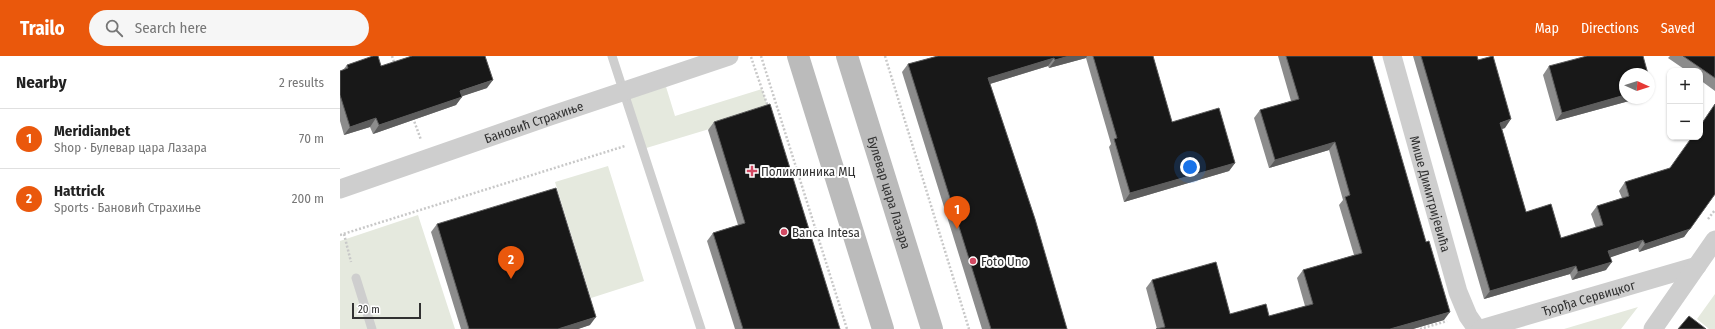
<!DOCTYPE html>
<meta charset="utf-8">
<style>
body{margin:0;font-family:"Fira Sans Condensed",sans-serif;background:#f6f6f6;color:#222}
.controls{position:absolute;right:12px;top:12px;display:grid;overflow:hidden;border-radius:8px;box-shadow:0 1px 3px #0004}
.controls button{width:36px;height:36px;display:grid;place-items:center;padding:0;border:0;border-bottom:1px solid #e0e0e0;background:#fff;color:#222;font:20px sans-serif}
.compass{position:absolute;left:1279px;top:12px;width:36px;height:36px;border-radius:50%;background:#fff;box-shadow:0 1px 3px #0004;rotate:93deg}
.scale{position:absolute;left:12px;bottom:10px;width:69px;box-sizing:border-box;padding-left:4px;border:2px solid #313131;border-top:0;font-size:11px;line-height:14px;white-space:nowrap;color:#313131;-webkit-text-stroke:3px #fff;paint-order:stroke}
.you{position:absolute;left:850px;top:111px;width:14px;height:14px;margin:-10px;border:3px solid #fff;border-radius:50%;background:#1a73e8;box-shadow:0 0 0 6px #1a73e833}
.badge{display:grid;place-items:center;width:26px;height:26px;border-radius:50%;background:#ea580c;color:#fff;font-size:13px;font-weight:700}
.pin{position:absolute;translate:-50% -33px;filter:drop-shadow(0 1px 2px #0008)}
.pin::after{content:'';position:absolute;top:21px;width:14px;height:12px;background:inherit;clip-path:polygon(0 0,100% 0,50% 100%)}
.list{margin:0;padding:0;list-style:none}
h2{display:flex;justify-content:space-between;align-items:center;height:52px;margin:0;padding:0 16px;font-size:17px}
h2 small{font-size:13px;font-weight:400;color:#767676}
.list li{display:grid;grid-template-columns:26px 1fr auto;gap:12px;align-items:center;box-sizing:border-box;height:60px;padding:0 16px;border-top:1px solid #e0e0e0}
.list b{display:block;font-size:15px;white-space:nowrap}
.list p{margin:0;font-size:13px;white-space:nowrap;color:#767676}
.list em{font-size:13px;font-style:normal;color:#767676}
.icon{flex:none;width:22px;height:22px;fill:none;stroke:currentColor;stroke-width:2;stroke-linecap:round;stroke-linejoin:round}
.map{position:relative;flex:none;width:1375px;height:273px;overflow:hidden}
header{display:flex;align-items:center;gap:24px;box-sizing:border-box;height:56px;padding:0 20px;background:#ea580c;color:#fff}
header strong{font-size:19px}
nav{display:flex;gap:22px;margin-inline-start:auto;font-size:14px}
.search{width:280px;height:36px;background:#f6f6f6;display:flex;align-items:center;gap:10px;box-sizing:border-box;padding:0 14px;border-radius:22px;color:#767676;font-size:15px}
main{display:flex}
aside{flex:1;background:#fff}
.map>svg:first-child{display:block}
.green{fill:#e5e9de}
.lines{fill:none;stroke-linecap:round;stroke-linejoin:round}
.path{stroke:#c8c8c8;stroke-width:2.5;stroke-dasharray:2 2;stroke-linecap:butt}
.service{stroke:#cecece;stroke-width:9}
.minor{stroke:#cecece;stroke-width:19}
.secondary{stroke:#bbb;stroke-width:22}
.wall{fill:#8c8c8c}
.shaded-wall{fill:#5d5d5d}
.building{fill:#181818;stroke:#5d5d5d}
.poi-dot{fill:#d24a63;stroke:#fff;stroke-width:1.5}
.labels{text-anchor:middle;stroke-width:4;stroke-linejoin:round;paint-order:stroke}
.street-label{font-size:13px;fill:#313131;stroke:#fff}
.poi-label{font-size:13px;fill:#313131;stroke:#fff;text-anchor:start}
</style>
<header>
<strong>Trailo</strong>
<div class="search"><svg class="icon" aria-label="search" viewBox="0 0 24 24"><circle cx="10" cy="10" r="6"/><path d="M15 15l6 6"/></svg>Search here</div>
<nav><a>Map</a><a>Directions</a><a>Saved</a></nav>
</header>
<main>
<aside>
<h2>Nearby<small>2 results</small></h2>
<ul class="list">
<li><span class="badge">1</span><div><b>Meridianbet</b><p>Shop · Булевар цара Лазара</p></div><em>70 m</em></li>
<li><span class="badge">2</span><div><b>Hattrick</b><p>Sports · Бановић Страхиње</p></div><em>200 m</em></li>
</ul>
</aside>
<div class="map">
<svg width="1375" height="273" viewBox="0 0 1375 273">
<rect width="100%" height="100%" fill="#fff"/>
<path class="green" d="M323 21 335 60 422 33 429 55 303 93 283 35Z
M268 110 304 225 251 242 215 126Z
M78 159 115 273H0V185Z
M1375 238V273H1369L1357 263Z
M1298 251 1281 273H1224Z"/>
<g class="lines">
<path class="path" d="M52 0 55 9
M421 0 507 273
M545 0 629 273
M411 1 428 51
M73 62 81 84
M1368 163 1375 154
M4 178 11 206
M0 179 285 90
M1080 273 1107 265"/>
<path class="service" d="M272 0 361 273
M16 222 32 273"/>
<g class="minor">
<path id="s1" d="M1052 0 1118 236 1128 260 1137 273"/>
<path id="s2" d="M0 133 210 60 389 0"/>
<path id="s3" d="M1141 273 1357 210"/>
<path d="M1313 273 1375 184"/>
</g>
<g class="secondary">
<path d="M458 0 543 273"/>
<path id="s4" d="M507 0 592 273"/>
</g>
</g>
<path class="wall" d="M598 0H813L832 66 895 107 889 115 784 146 769 91 771 88 746 2 709 12 708 10 650 28 727 273H642L562 16 568 8Z
M938 0H1032L1104 264 1073 273H816H817L806 232 812 224 890 258 929 260 965 250 957 222 963 214 1014 199 999 149 1003 144 989 94 929 112 914 62 920 54 951 45Z
M1073 0H1137L1165 72 1162 73 1186 156 1221 182 1256 172 1251 158 1257 150 1282 142 1279 135 1285 126 1330 112 1375 138 1344 181 1299 196 1298 192 1270 201 1266 214 1232 224 1230 218 1144 243Z
M1330 0H1375V35L1360 24V15H1347L1328 2Z
M7 9 41 10 147 32 122 40 116 49 33 78 30 71 4 79 0 65V15L3 14Z
M1209 10 1285 42H1300L1216 65 1203 19Z
M374 66 500 273H395L367 185 373 177 398 169 368 74Z
M97 168 250 269 238 273H121L91 176Z"/>
<path class="shaded-wall" d="M729 0H747L746 2 709 12 715 4Z
M714 2 708 10 643 30 648 22Z
M153 24 147 32 114 43 120 35Z
M1285 39V42H1300L1216 65 1222 57Z
M122 41 116 49 33 78 39 69Z
M36 62 30 71 4 79 10 71Z
M1171 63 1165 72 1155 75 1160 67Z
M995 86 989 94 929 112 935 104Z
M895 107 889 115 784 146 790 137Z
M1375 138 1344 181 1299 196 1305 188Z
M1303 184 1298 192 1263 204 1268 195Z
M1272 206 1266 214 1232 224 1238 216Z
M1236 210 1230 218 1144 243 1150 235Z
M1110 256 1104 264 1073 273H1050Z
M256 261 250 269 238 273H218Z"/>
<path class="building" d="M33 0H38L41 10 72 0H145L153 24 120 35 122 41 39 69 36 62 10 71 0 39V15L8 12 7 9Z
M598 0H729L715 4 714 2 648 22 695 163 727 273H651L568 8Z
M753 0H813L832 66 879 52 895 107 790 137 774 83 777 82Z
M946 0H1032L1086 186 1089 185 1110 256 1050 273H816L825 271 812 224 876 206 890 258 926 248 929 260 973 248 963 214 1022 197 1005 141 1010 139 995 86 935 104 920 54 959 43Z
M1081 0H1137L1138 4 1153 0 1171 63 1160 67 1186 156 1211 148 1221 182 1263 169 1257 150 1289 140 1285 126 1330 112 1352 81H1360V70L1375 48V138L1350 173 1305 188 1303 184 1268 195 1272 206 1238 216 1236 210 1150 235Z
M1247 0H1303L1308 18H1285V39L1222 57 1209 10Z
M1343 0H1375V22Z
M1309 22 1312 32 1309 33Z
M430 48 500 273H403L373 177 405 167 374 66Z
M216 132 256 261 218 273H129L97 168Z
M1349 260 1366 273H1338Z"/>
<g class="poi-dot">
<path d="M410 109h4v4h4v4h-4v4h-4v-4h-4v-4h4z"/>
<circle cx="444" cy="176" r="4"/>
<circle cx="633" cy="205" r="4"/>
</g>
<g class="labels">
<g class="street-label">
<text dy="5" stroke="none"><textPath href="#s2" startOffset="205">Бановић Страхиње</textPath></text>
<text dy="5" stroke="none"><textPath href="#s4" startOffset="143">Булевар цара Лазара</textPath></text>
<text dy="5" stroke="none"><textPath href="#s1" startOffset="143">Мише Димитријевића</textPath></text>
<text dy="5" stroke="none"><textPath href="#s3" startOffset="112">Ђорђа Сервицког</textPath></text>
</g>
<g class="poi-label">
<text x="421" y="120">Поликлиника МЦ</text>
<text x="452" y="181">Banca Intesa</text>
<text x="641" y="210">Foto Uno</text>
</g>
</g>
</svg>
<div class="controls">
<button>+</button>
<button>−</button>
</div>
<svg class="compass" viewBox="-18 -18 36 36"><path d="M0-13l5 13h-10z" fill="#e53935"/><path d="M0 13l5-13h-10z" fill="#767676"/></svg>
<div class="scale">20 m</div>
<div class="you"></div>
<div class="pin badge" style="left:617px;top:173px">1</div>
<div class="pin badge" style="left:171px;top:223px">2</div>
</div>
</main>
